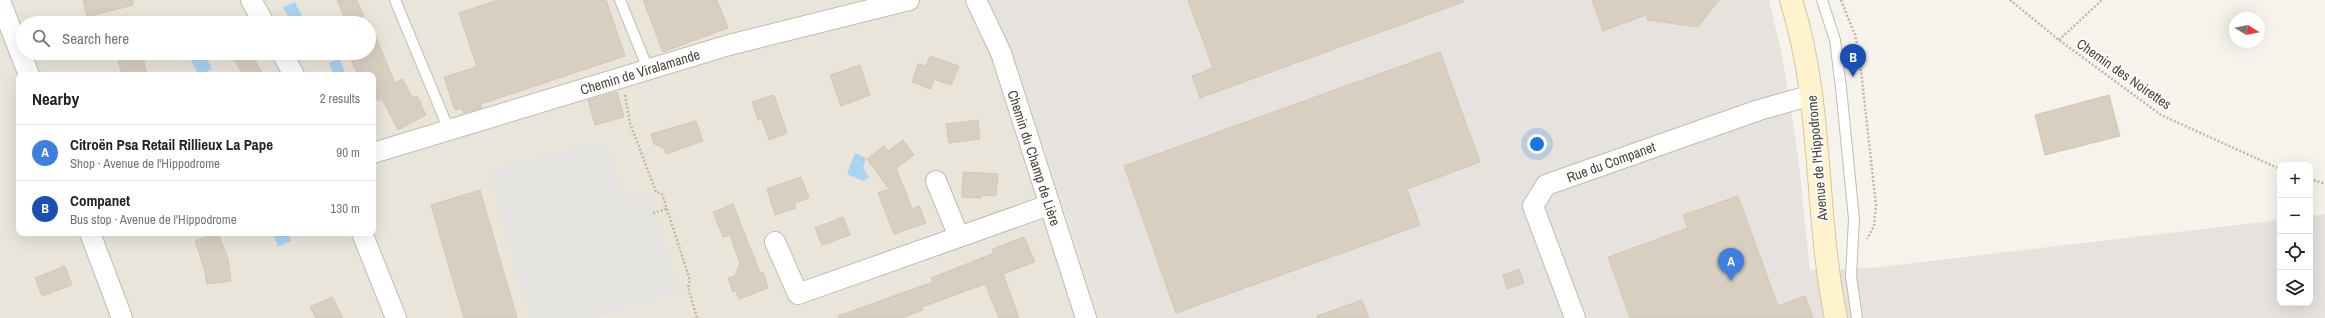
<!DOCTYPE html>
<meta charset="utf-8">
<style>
body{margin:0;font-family:"Archivo Narrow",sans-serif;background:#f2f2f2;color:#222}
.controls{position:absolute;right:12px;bottom:12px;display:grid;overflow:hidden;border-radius:8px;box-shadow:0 4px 16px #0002}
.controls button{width:36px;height:36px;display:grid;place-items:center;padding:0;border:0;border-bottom:1px solid #e0e0e0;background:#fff;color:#222;font:20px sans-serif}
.compass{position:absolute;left:2229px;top:12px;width:36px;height:36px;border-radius:50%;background:#fff;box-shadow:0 4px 16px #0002;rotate:100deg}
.you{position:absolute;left:1537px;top:144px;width:14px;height:14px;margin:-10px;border:3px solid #fff;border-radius:50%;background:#1a73e8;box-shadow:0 0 0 6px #1a73e833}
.badge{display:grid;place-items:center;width:26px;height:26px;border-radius:50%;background:#ea580c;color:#fff;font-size:13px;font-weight:700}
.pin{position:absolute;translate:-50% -33px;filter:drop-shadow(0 1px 2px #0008)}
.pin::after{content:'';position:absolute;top:21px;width:14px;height:12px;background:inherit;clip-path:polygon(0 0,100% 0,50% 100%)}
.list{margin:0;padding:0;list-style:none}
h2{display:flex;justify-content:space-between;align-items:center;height:52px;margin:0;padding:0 16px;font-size:17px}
h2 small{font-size:13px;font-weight:400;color:#767676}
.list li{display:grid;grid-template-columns:26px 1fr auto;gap:12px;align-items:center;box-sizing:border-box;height:56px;padding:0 16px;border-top:1px solid #e0e0e0}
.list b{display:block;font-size:15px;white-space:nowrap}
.list p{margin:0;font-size:13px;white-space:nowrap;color:#767676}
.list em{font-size:13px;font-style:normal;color:#767676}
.icon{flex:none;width:22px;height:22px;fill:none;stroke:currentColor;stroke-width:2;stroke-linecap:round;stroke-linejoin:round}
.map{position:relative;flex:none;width:2325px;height:318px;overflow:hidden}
.search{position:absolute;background:#fff;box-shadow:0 4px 16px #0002;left:16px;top:16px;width:360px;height:44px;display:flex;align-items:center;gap:10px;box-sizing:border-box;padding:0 14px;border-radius:22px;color:#767676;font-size:15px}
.panel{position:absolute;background:#fff;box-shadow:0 4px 16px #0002;left:16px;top:72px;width:360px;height:164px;border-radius:8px}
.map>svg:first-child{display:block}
.residential{fill:#eae5da;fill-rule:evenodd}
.industrial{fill:#e6e2dd}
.parking{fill:#e5e3e0}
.water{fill:#a9d4f2}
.building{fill:#d8cfc1;stroke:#d3c7b4}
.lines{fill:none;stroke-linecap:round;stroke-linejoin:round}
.service-casing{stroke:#c2bbae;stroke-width:12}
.minor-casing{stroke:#c2bbae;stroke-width:22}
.secondary-casing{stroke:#d6c79b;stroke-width:24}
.path{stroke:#c4b79f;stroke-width:2.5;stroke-dasharray:2 2;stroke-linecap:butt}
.service{stroke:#fff;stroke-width:10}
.minor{stroke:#fff;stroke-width:20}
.secondary{stroke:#fff3cd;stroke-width:22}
.labels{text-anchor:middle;stroke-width:3.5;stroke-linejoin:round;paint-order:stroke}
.street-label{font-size:14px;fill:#4b4439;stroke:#fff}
</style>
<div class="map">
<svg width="2325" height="318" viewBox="0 0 2325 318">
<rect width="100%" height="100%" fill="#f6f3ec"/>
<path class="residential" d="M0 0H978L1036 126 1103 318H0ZM23 23H369V53H23ZM19 75H373V233H19Z"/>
<path class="industrial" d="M978 0H1769L1782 55 1798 156 1810 270 1871 268 2280 220V303H2310V216L2325 214V318H1103L1036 126Z"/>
<path class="parking" d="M605 141 623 199 650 193 678 292 591 318H531L489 171Z"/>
<path class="water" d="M295 2 304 21 302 23H291L283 7Z
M187 53H204L212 69 199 75Z
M339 58 346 75H334L329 63Z
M855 153 866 158 863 168 869 177 863 181 847 174Z
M273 233H288L291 241 278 247Z"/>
<path class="building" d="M83 0H133V5L87 17Z
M337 0H357L364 16 352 23H347Z
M498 0H606L625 56 481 104 482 108 464 113 462 108 455 110 444 77 477 67 459 13Z
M643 0H717L728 28 663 52Z
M1188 0H1463V2L1200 98 1192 76 1213 68Z
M1592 0H1719L1698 27 1648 20 1646 15 1603 31Z
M369 21 395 83 403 79 412 98 417 96 426 115 398 130 382 99 378 101 373 90V75H358L348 53H369Z
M1440 52 1480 162 1407 189 1420 225 1176 313 1124 166Z
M131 53H142L147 75H122L117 56Z
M231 53H251L263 75H243Z
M930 56 959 66 951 85 934 79 930 89 912 82 918 64 926 66Z
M860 65 870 95 841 106 830 75Z
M617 92 624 117 595 125 588 100Z
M774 95 787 133 769 140 762 119 758 120 752 102Z
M2109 95 2120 136 2045 155 2035 115Z
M978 120 980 139 949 143 946 124Z
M696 121 703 141 666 154 664 148 654 144 651 134Z
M903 140 914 155 896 168 912 209 919 206 926 223 894 234 878 193 889 189 867 159 884 146 888 151Z
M963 172 998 174 996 196 981 195V198L962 197Z
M801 177 809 198 794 203 796 208 775 215 767 189Z
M480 190 517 318H464L431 205Z
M1738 196 1778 306 1805 296 1813 318H1630L1608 257 1688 228 1683 215Z
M733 204 760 273 763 272 768 288 739 299 736 291 733 292 728 278 735 276 740 263 730 235 723 237 713 212Z
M843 217 850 235 822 245 815 228Z
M215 233H218L228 259 231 281 207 284 204 268 195 241Z
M1024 237 1035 262 1003 274 1019 318H999L985 284 922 307 923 310 902 318H839L838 316 933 282 931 278 994 253 992 249Z
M65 266 72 285 42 296 35 278Z
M1519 269 1524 283 1507 289 1503 275Z
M332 297 343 318H316L310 307Z
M1362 300 1369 318H1317V316Z"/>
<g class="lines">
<defs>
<path id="service" d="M395 0 449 130
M620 0 648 69
M1822 0 1835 40 1841 88 1854 219 1851 276 1857 318"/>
<path id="minor" d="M251 0 264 23
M976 0 1001 53 1086 318
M0 1 29 75
M282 53 294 75
M373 153 729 45 909 0
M936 181 959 237
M90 233 122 318
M362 233 396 318
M775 242 798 294 1049 205
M1575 318 1533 206 1546 185 1759 110 1812 95"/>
<path id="secondary" d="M1791 0C1824 103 1814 213 1836 318"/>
</defs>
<use href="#service" class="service-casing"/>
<use href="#minor" class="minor-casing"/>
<use href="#secondary" class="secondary-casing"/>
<path class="path" d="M1841 0 1855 35 1859 53 1876 205 1874 226 1867 239
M2010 0 2059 40 2161 115 2280 169
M2059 40 2102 0
M625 95 630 123 656 192 662 194 690 280 688 287 697 318
M2310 179 2325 184
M653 213 667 209"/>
<use href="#service" class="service"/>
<use href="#minor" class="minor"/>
<use href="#secondary" class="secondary"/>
</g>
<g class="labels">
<g class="street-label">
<text transform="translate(640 72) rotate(-17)" y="5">Chemin de Viralamande</text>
<text transform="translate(2124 74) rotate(35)" y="5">Chemin des Noirettes</text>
<text transform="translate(1034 158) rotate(72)" y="5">Chemin du Champ de Lière</text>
<text transform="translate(1817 158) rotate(-95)" y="5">Avenue de l'Hippodrome</text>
<text transform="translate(1611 162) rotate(-20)" y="5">Rue du Companet</text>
</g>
</g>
</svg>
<div class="controls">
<button>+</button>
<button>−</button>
<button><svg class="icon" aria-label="locate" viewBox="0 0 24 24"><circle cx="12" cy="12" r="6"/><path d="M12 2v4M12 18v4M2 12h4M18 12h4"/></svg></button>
<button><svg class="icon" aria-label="layers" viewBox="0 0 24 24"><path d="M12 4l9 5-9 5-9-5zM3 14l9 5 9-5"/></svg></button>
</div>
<svg class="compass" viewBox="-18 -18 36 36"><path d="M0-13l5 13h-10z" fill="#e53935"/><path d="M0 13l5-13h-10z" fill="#767676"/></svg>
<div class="you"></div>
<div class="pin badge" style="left:1731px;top:281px;background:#3f7fe0">A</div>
<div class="pin badge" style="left:1853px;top:77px;background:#1a4fb4">B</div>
<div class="search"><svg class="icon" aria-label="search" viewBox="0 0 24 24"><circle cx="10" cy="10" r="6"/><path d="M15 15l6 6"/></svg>Search here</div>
<section class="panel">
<h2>Nearby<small>2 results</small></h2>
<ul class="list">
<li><span class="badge" style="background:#3f7fe0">A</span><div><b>Citroën Psa Retail Rillieux La Pape</b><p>Shop · Avenue de l'Hippodrome</p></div><em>90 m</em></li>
<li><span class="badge" style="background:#1a4fb4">B</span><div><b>Companet</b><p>Bus stop · Avenue de l'Hippodrome</p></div><em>130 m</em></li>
</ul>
</section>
</div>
